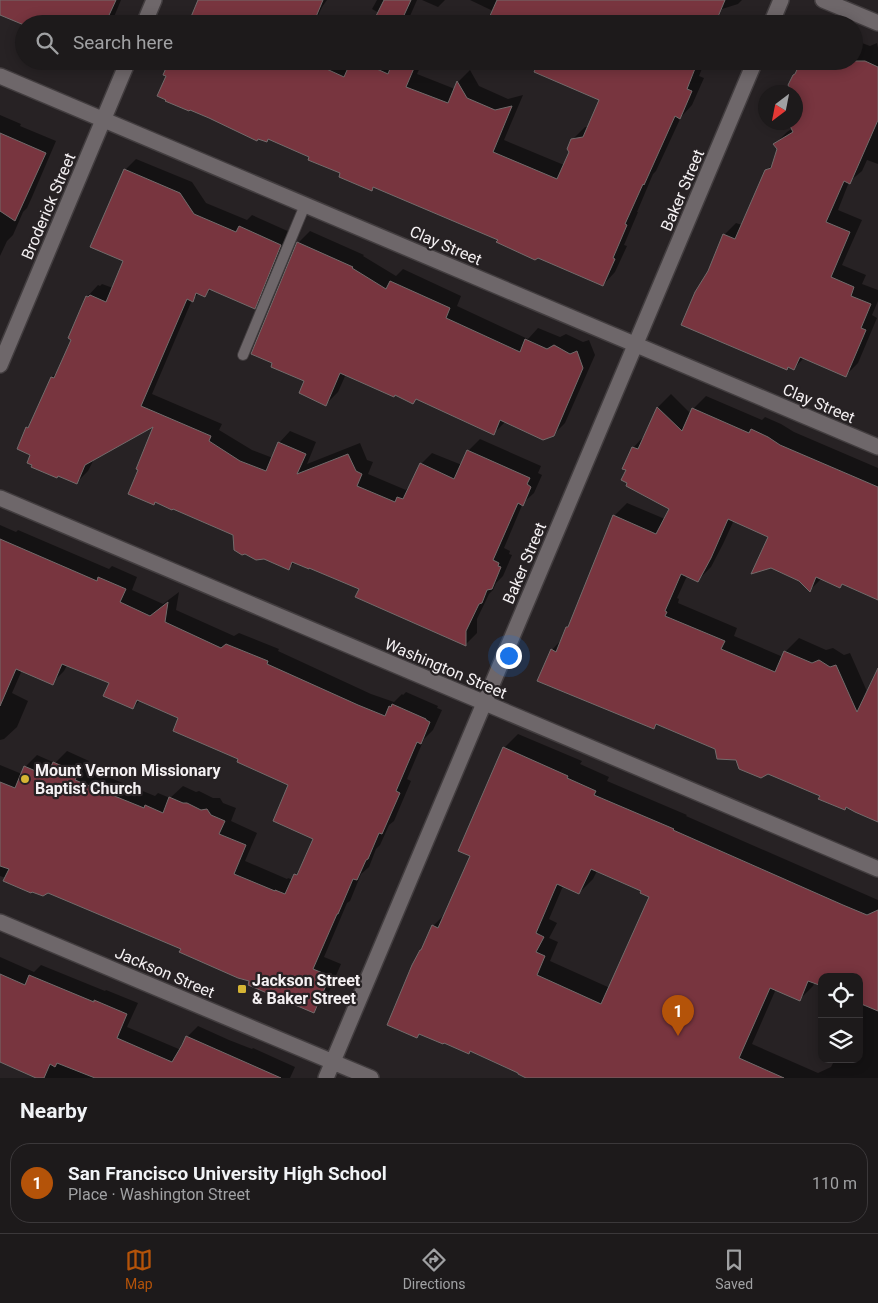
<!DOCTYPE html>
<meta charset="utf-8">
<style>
body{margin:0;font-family:Roboto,sans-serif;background:#2a2728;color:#f1f3f6}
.controls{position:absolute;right:15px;bottom:15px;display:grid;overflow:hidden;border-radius:10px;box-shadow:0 2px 12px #0003}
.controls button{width:45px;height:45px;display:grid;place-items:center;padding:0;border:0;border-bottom:1px solid #3b383a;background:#1d1a1b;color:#f1f3f6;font:25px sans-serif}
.compass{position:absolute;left:758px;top:85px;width:45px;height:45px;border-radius:50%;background:#1d1a1b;box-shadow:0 2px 12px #0003;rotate:212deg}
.you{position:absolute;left:508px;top:655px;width:18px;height:18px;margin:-12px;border:4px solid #fff;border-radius:50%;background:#1a73e8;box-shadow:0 0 0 8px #1a73e833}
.badge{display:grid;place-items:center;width:32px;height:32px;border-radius:50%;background:#b45309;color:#fff;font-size:16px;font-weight:700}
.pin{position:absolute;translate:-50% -41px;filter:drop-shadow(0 1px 2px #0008)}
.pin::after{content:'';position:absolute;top:26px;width:18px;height:15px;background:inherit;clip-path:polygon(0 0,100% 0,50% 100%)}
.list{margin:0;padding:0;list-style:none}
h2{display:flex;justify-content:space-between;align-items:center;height:65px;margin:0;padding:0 20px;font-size:21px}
h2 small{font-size:16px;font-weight:400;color:#a0a1a3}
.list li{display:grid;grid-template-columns:32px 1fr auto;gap:15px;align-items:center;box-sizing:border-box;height:80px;margin:0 10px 10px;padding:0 10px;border:1px solid #3b383a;border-radius:20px}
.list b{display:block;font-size:19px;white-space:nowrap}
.list p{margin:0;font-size:16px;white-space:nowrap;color:#a0a1a3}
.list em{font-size:16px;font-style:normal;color:#a0a1a3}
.icon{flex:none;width:28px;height:28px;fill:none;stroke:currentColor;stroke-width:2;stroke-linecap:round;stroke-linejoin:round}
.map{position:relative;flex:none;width:878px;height:1078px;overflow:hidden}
.search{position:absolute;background:#1d1a1b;box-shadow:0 2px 12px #0003;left:15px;right:15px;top:15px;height:55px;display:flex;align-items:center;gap:12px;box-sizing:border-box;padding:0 18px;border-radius:28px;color:#a0a1a3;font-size:19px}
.sheet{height:155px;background:#1d1a1b}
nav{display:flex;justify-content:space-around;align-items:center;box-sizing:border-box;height:70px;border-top:1px solid #3b383a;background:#1d1a1b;font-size:14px;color:#a0a1a3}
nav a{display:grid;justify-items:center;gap:2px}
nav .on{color:#b45309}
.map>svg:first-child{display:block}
.shadow{fill:#0007;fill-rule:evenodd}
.building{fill:#78353f;stroke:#726b6b;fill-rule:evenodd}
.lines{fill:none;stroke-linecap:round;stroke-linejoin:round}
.service-casing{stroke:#423d3f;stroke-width:12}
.minor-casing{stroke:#423d3f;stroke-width:18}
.service{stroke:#6e676a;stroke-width:10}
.minor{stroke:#6e676a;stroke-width:15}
.poi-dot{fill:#d6b534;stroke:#272224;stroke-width:2}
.labels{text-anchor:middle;stroke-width:4.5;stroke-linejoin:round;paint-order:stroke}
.street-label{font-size:16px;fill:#f4f0f2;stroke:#272224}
.poi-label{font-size:16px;font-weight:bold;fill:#f4f0f2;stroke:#272224;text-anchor:start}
</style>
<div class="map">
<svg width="878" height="1078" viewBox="0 0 878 1078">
<rect width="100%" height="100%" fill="#272224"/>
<path class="shadow" d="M39 0H121L111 24H28Z
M211 0H327L322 7 314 24H189Z
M377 0H417L410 16 402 24H387L379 13 372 9Z
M422 0H445L438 7Z
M470 0H742L738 4 722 9 716 24H504L493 11Z
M854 40 870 46 877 43 878 48V164L867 160 862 171 849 182 838 210 862 220 842 265 866 275 862 284 878 290V301L872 315 877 318 858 363 846 375 804 358 794 368 789 367 787 369 709 272 724 235 736 223 742 225 766 171 773 164 778 149 775 144 787 132 793 128 796 122V101L797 98H796V92H790L791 89 854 61Z
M73 61H86L82 65Z
M170 61H349L352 62V61H423L417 74 455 89 458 82 470 70 479 86 508 99 523 95 504 140 564 165 570 151 572 140 585 127H589L601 100 540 61H705L699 76 704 78 692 105 681 117 656 171 653 174 637 212H638L624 245 627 246 615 272 603 285 500 239 375 186 372 189 311 156 269 138 267 141 210 116 167 75Z
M0 115 21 124 20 126 56 141 32 197 27 208 23 212 13 235 7 241 0 256Z
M136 159 192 182 206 203 247 220 252 215 292 233 266 296 254 308 212 289 205 295 199 293 192 300 152 394 222 424 219 430 252 450 273 458 279 443 290 431 316 442 307 464 360 443 367 460 373 462 368 474 406 490 410 486 421 464 432 453 462 465 468 451 480 439 541 466 538 473 542 475 534 493 523 503 504 548 510 551 509 554 512 555 503 576 496 583 493 590 489 594 477 619V633L466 644 360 588 295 562 289 568 234 534 156 501 154 504 156 424 94 459 88 471 77 482 32 455 27 428 32 423 52 377 58 371 73 339 87 297 98 285 100 286 102 284 113 288 125 261V170Z
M310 231 364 255 363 256 396 276 403 269 461 296 457 306 528 339 538 328 560 337 566 334 583 342 589 340 595 355 565 423 553 435 506 421 493 434 417 398 413 402 346 374 338 392 326 404 305 381 298 243Z
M671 394 691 414 693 409 706 396 762 420 765 417 781 424 794 432 878 468V598L843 583 840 586 822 578 810 590 770 536 734 520 723 544 711 567 698 580 687 576 677 598 679 599 678 603 737 628 734 636 783 657 785 652 799 638 826 650 833 648 844 655 850 653 869 696 878 687V821L847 806 844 809 821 796 658 724 654 728 552 650 562 639 567 627 570 625 614 516 627 503 665 519 670 509 627 470 633 448 645 435 658 407Z
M0 525 16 532 18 530 109 569 112 566 137 577 132 590 163 604 179 592 176 610 234 636 239 633 279 649 278 651 371 694 394 702 402 694 403 695 406 692 438 706 437 708 442 710 433 730 424 739 407 779 411 781 394 821 389 825 380 845 376 849 369 867 361 874 350 901 347 903 324 957 341 964 326 999 314 1011 182 948 48 892 0 876V765L22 774 25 767 37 755 55 763 67 751 89 761 86 768 155 796 158 793 170 798 183 786 196 792 199 791 213 798H220L223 803 236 808 231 821 257 833 245 861 287 879 288 878 293 880 295 875 302 868 315 838 290 784 240 758 180 718 140 700 133 708 110 683 67 665 64 671 52 683 22 670 12 693 28 701 17 727 4 739 0 740Z
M518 734 582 761 580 764 609 777 607 781 687 815 686 816 878 900V1078H530L471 1050 469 1052 420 1034 417 1037 433 926 446 913 471 855 504 748ZM597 871 643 891 651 896 610 988 550 961 558 942 549 938 557 923 549 919 563 886 579 893 593 879ZM822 977H859V1059H835L831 1067 818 1073 752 1044 776 989 799 1000 813 986 816 979 822 989Z
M0 957 34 972 41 965 105 991 106 990 138 1003 127 1027 181 1050 187 1037 198 1026 229 1040 252 1049 253 1048 295 1067 290 1078H39L0 1061Z"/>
<path class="building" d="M0 0H116L105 24H24V25L0 15Z
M198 0H323L313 24H188Z
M384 0H411L400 24H372Z
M497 0H725L715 24H501L489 18Z
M169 61H300L317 69 320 66 344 77 351 61H359L388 74 393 61H417L406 87 448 103 457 81 467 98 495 110 512 106 493 152 557 179 569 152 567 149 571 139 583 137 599 100 534 72 539 61H687L696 66 687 89 692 91 680 119 675 116 644 185 643 184 625 224 627 225 613 258 615 259 603 286 538 258 535 260 496 242 498 240 373 187 372 191 339 177 340 173 308 160 309 157 268 139 267 142 258 139 257 141 209 118 190 110 189 111 165 101 166 100 157 96 166 76 163 75Z
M801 61H865L878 67V120L850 184 844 181 826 222 850 232 831 277 854 287 851 296 871 304 861 328 866 330 846 377 800 357 794 370 788 367 787 370 681 325 695 292 708 271 723 234 735 239 765 170 771 168 777 149 773 144 793 132 788 122H796V92H788L790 89 788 85 793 75 795 74Z
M0 133 46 153 15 221 0 211Z
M124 169 180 193 194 214 236 232 239 226 281 245 255 309 209 289 205 297 196 293 193 302 187 299 141 406 211 436 209 441 240 461 266 471 278 442 306 454 297 474 348 454 356 471 362 474 357 486 395 502 397 497 403 499 420 463 454 479 467 450 530 478 527 484 531 487 523 506 518 503 493 560 499 563 498 566 501 567 492 589 487 590 482 603 479 604 466 631V646L355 597 359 589 309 568V569L292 562 289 570 264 559 256 560 245 554 242 555 234 550 233 535 173 509 172 510 155 502 154 505 128 494 138 470 136 469 153 427 85 465 77 484 58 476 57 478 31 467 32 465 27 463 30 455 17 449 26 427 28 428 51 377 54 378 71 340 68 338 86 296 88 297 90 295 106 302 123 261 90 247Z
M297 242 353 267 352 268 386 289 390 281 450 308 446 318 520 352 525 339 547 349 554 345 570 354 577 351 583 368 554 436 543 440 500 420 494 435 416 399 413 404 395 395 394 397 340 373 326 406 299 393 304 381 271 367 272 363 251 354Z
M657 407 682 431 692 408 749 433 751 429 768 437 780 445 878 487V600L842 584 840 588 816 577 810 592 799 581 771 568 751 574 768 537 728 519 711 558 698 582 681 574 665 611 667 612 665 616 725 641 721 649 775 672 784 651 812 663 819 660 830 667 836 665 857 712 878 668V822L855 812 846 807 845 810 818 799 820 796 768 774 761 778 739 769 736 760 717 759 715 749 656 724 654 729 537 681 551 649 556 652 566 627H568L613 515 656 534 669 509 626 486 627 483 621 480 626 470 622 469 632 447 638 449Z
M0 539 97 581 98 577 126 589 120 602 150 616 168 602 165 622 221 648 226 644 268 661 267 664 358 705 385 716 389 706 391 707 392 704 426 719V720L430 722 421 744 417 742 396 791 400 793 382 834 379 833 368 859 366 860 357 880 353 879 338 914H337L313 969 330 976 314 1013 248 985 249 981 238 978 179 952 181 949 48 893 43 896 32 892 31 893 3 881 9 869 0 866V782L15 788 24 766 47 776 53 762 78 773 75 780 144 808 145 805 163 813 169 797 183 803H187L201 810 207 809 211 815 225 821 219 834 246 845 234 874 275 891V890L285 894 294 874 297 875 313 839 273 821 288 785 237 762 238 759 173 731 178 718 137 700 133 709 103 696 109 683 62 664 53 685 16 669 0 706Z
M503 747 568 776 567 778 596 791 594 795 674 829 673 830 843 905 867 915 878 910V1011L859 1003V977H822V986L808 981 800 1001 770 988 739 1058 784 1078H526L518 1074V1073L470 1051 469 1054 444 1043 443 1044 419 1034 417 1038 387 1025 412 965 420 950H421L432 925 438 928 470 856 458 851ZM591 869 641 891 640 893 649 897 601 1004 537 975 545 956 536 952 544 937 536 933 557 884 579 894Z
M0 974 25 985 29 975 94 1002V1000L127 1014 117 1038 172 1062 182 1045 186 1036 281 1078H95L57 1063 55 1067 50 1064 44 1078H36L0 1062Z"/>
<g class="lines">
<defs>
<path id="service" d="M243 355 305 205"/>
<path id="minor" d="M823 0 878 23
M144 24 154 0
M771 24 781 0
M0 76 878 447
M0 365 128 61
M0 498 878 869
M0 922 371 1078
M326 1078 755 61"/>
</defs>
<use href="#service" class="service-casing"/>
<use href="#minor" class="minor-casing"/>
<use href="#service" class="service"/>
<use href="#minor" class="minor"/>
</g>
<g class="poi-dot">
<circle cx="25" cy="779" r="5"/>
<rect x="237" y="984" width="10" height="10" rx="2.5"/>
</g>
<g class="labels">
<g class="street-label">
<text transform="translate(682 190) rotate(-67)" y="6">Baker Street</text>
<text transform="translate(48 206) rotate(-67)" y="6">Broderick Street</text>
<text transform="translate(446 245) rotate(23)" y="6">Clay Street</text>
<text transform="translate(819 403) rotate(23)" y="6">Clay Street</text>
<text transform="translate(524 563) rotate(-67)" y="6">Baker Street</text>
<text transform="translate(446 668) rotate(23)" y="6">Washington Street</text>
<text transform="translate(165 972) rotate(23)" y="6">Jackson Street</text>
</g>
<g class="poi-label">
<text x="35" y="776">Mount Vernon Missionary<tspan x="35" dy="18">Baptist Church</tspan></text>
<text x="252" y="986">Jackson Street<tspan x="252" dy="18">&amp; Baker Street</tspan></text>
</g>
</g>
</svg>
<div class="controls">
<button><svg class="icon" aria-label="locate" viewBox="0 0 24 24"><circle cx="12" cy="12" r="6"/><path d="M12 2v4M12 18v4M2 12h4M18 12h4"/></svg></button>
<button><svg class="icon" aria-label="layers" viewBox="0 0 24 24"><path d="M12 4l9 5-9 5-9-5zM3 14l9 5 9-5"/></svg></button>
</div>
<svg class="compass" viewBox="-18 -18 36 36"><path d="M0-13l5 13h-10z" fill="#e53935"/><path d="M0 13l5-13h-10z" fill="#a0a1a3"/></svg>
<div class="you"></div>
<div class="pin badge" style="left:678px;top:1036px">1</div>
<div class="search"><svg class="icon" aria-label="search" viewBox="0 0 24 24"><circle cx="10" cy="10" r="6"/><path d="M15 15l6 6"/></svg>Search here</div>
</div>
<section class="sheet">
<h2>Nearby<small></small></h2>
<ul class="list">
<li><span class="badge">1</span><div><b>San Francisco University High School</b><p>Place · Washington Street</p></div><em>110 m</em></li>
</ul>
</section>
<nav>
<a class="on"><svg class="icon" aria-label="map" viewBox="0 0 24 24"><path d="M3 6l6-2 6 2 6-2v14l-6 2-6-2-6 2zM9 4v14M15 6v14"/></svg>Map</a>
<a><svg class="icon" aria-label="directions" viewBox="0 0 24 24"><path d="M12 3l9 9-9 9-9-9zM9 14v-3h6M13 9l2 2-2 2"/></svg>Directions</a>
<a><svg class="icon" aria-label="saved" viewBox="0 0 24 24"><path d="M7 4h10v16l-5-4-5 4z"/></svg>Saved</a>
</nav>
